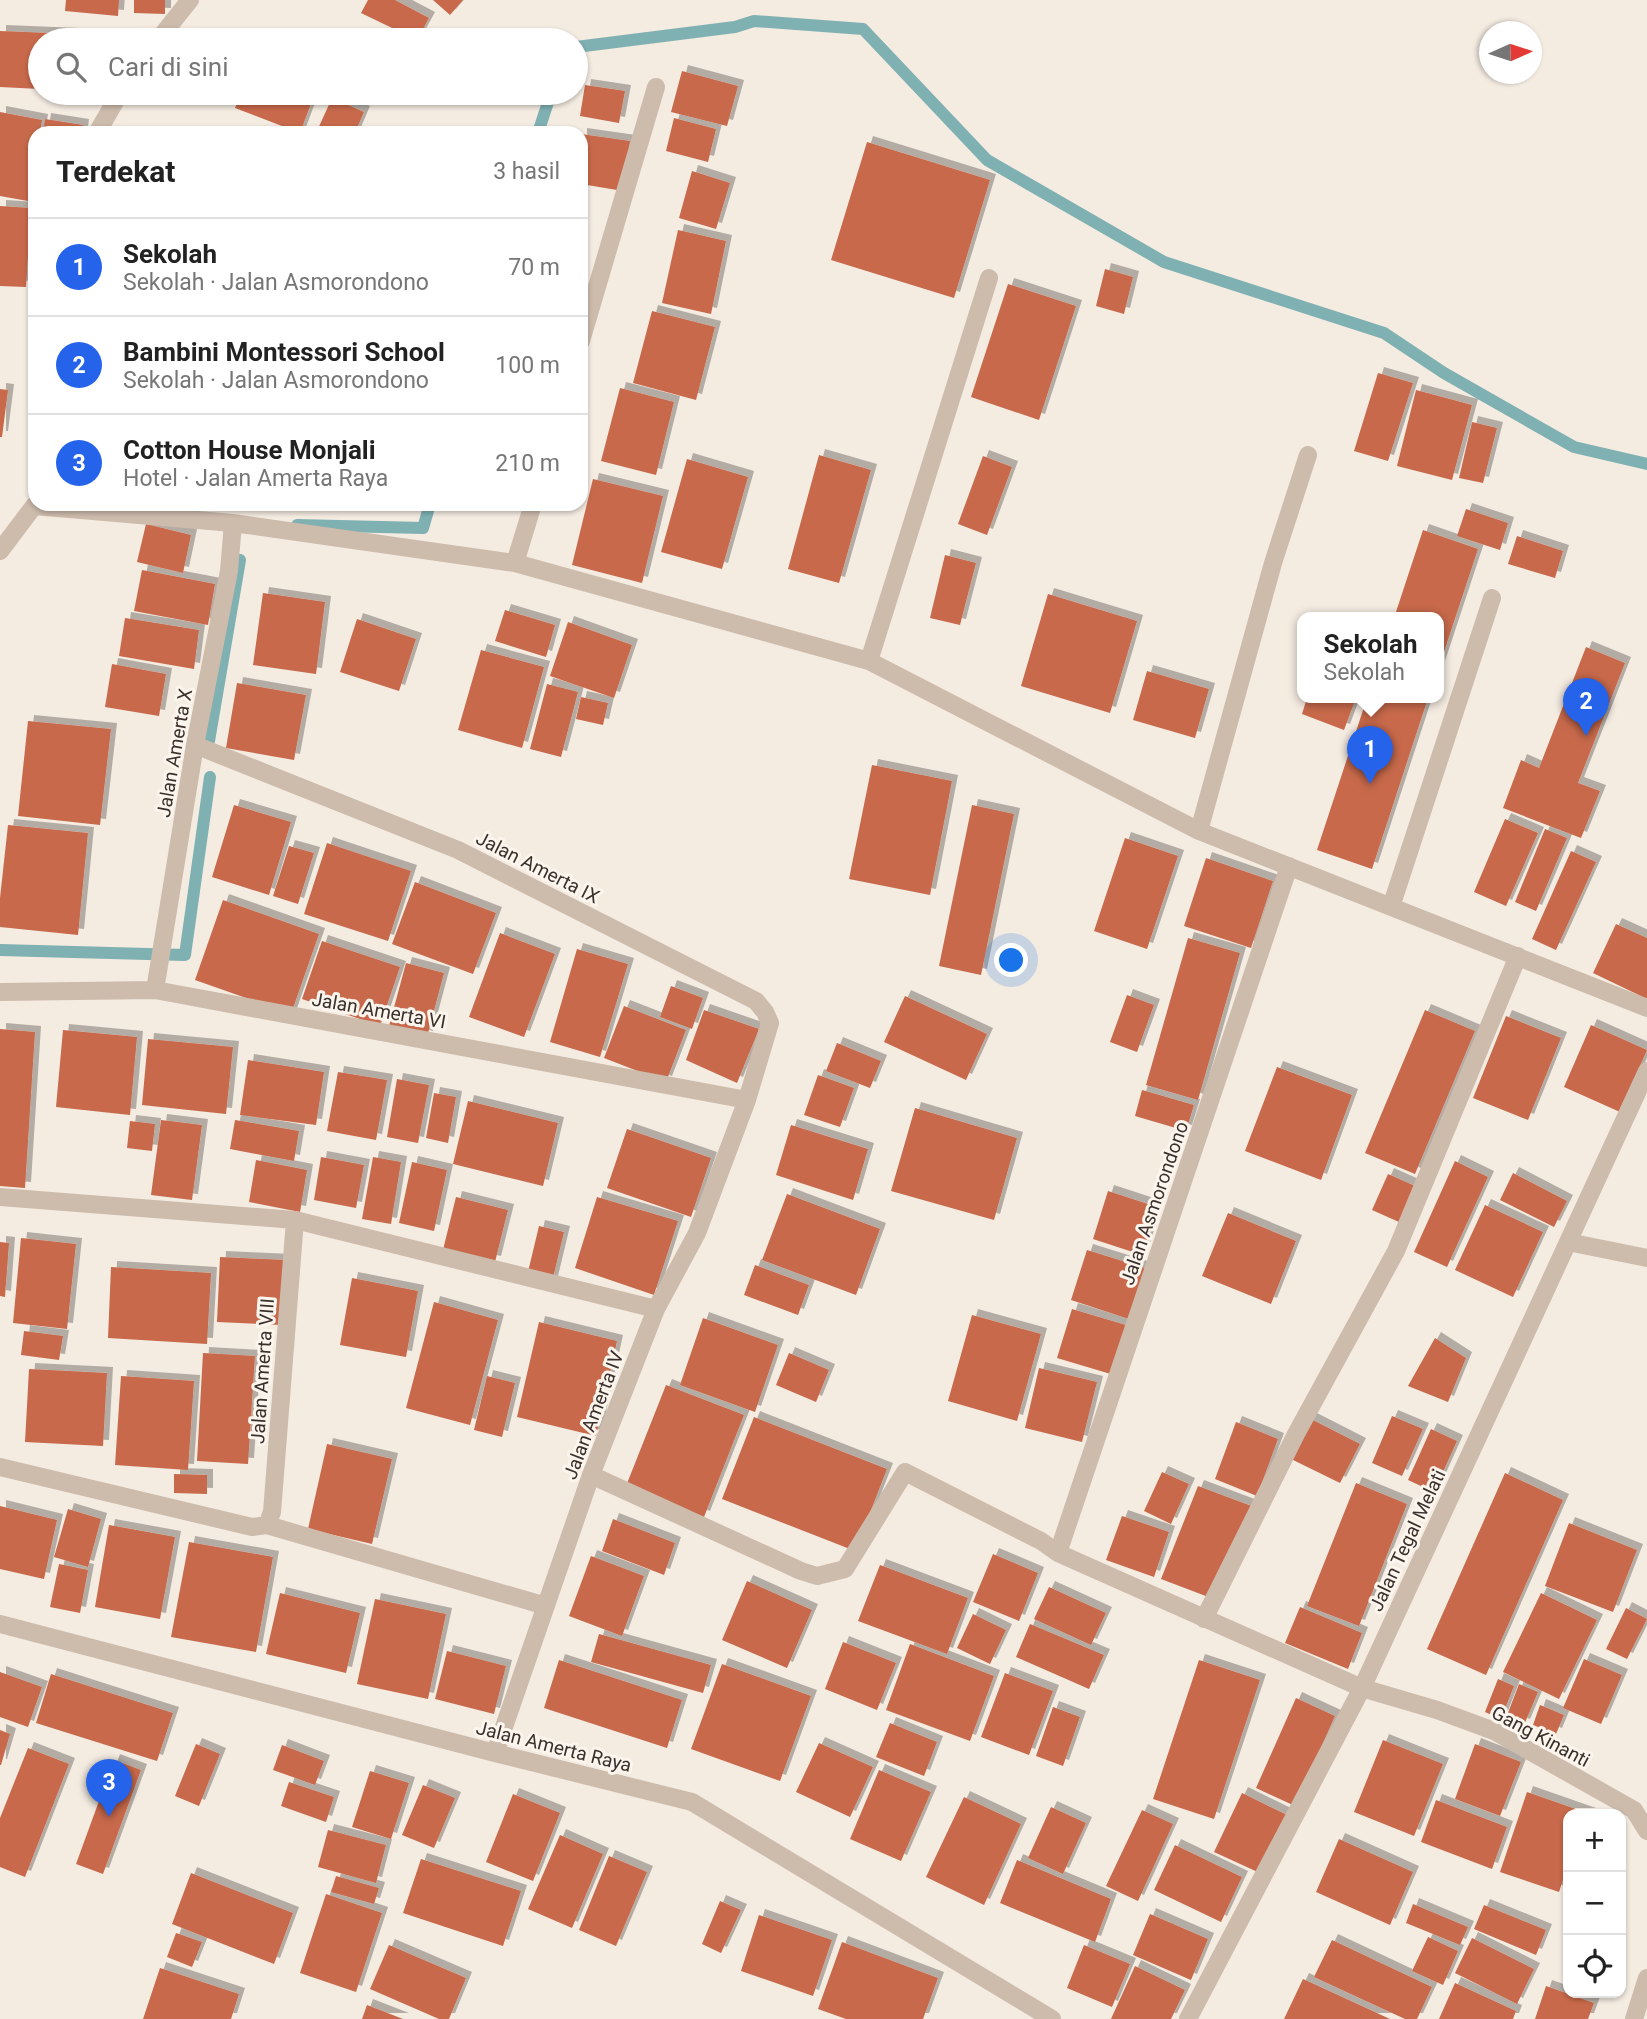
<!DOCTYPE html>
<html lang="id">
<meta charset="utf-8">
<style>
body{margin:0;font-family:Roboto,sans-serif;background:#f6f6f6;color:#222}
.controls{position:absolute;right:21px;bottom:21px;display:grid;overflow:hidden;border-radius:14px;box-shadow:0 2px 5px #0004}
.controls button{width:63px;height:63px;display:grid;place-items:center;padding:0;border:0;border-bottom:2px solid #e0e0e0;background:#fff;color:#222;font:35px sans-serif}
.compass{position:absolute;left:1479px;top:21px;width:63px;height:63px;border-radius:50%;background:#fff;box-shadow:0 2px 5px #0004;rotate:87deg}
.you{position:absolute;left:1012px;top:961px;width:24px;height:24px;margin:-18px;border:5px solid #fff;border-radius:50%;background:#1a73e8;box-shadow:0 0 0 10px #1a73e833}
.badge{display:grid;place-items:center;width:46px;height:46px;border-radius:50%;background:#2563eb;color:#fff;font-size:23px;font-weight:700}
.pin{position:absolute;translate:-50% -58px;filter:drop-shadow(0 2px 4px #0008)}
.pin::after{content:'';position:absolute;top:37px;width:24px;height:21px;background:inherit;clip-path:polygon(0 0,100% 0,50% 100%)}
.popup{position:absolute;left:1297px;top:612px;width:147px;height:91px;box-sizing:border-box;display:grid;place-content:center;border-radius:14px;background:#fff;filter:drop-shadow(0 2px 5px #0005);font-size:23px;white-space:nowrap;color:#767676}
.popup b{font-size:26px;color:#222}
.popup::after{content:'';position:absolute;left:50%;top:100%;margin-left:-14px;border:14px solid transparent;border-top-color:#fff}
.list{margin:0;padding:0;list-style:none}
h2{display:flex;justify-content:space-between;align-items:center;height:91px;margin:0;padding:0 28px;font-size:30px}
h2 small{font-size:23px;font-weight:400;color:#767676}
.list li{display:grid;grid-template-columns:46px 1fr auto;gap:21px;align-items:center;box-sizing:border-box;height:98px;padding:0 28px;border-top:2px solid #e0e0e0}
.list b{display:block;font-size:26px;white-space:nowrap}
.list p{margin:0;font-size:23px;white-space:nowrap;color:#767676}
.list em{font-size:23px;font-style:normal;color:#767676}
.icon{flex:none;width:38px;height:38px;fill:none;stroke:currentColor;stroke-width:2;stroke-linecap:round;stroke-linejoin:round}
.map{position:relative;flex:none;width:1647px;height:2019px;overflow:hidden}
.search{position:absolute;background:#fff;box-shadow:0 2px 5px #0004;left:28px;top:28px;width:560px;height:77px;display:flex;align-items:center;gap:18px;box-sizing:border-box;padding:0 24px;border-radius:38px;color:#767676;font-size:26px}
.panel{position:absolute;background:#fff;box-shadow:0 2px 5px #0004;left:28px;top:126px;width:560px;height:385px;border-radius:21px}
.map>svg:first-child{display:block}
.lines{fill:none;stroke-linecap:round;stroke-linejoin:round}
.stream{stroke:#7fb0b2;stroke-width:12}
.building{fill:#c8694b;filter:url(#shadow)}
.minor{stroke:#cdbbac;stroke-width:18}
.labels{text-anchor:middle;stroke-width:6;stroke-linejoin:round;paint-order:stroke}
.street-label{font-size:19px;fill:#3b302b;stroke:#fbf5ee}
</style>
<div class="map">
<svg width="1647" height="2019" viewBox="0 0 1647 2019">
<defs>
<filter id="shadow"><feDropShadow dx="6" dy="-6" stdDeviation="0" flood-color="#0004"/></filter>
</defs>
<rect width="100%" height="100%" fill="#f4ebe1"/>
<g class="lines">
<path class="stream" d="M576 47 735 27 754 21 863 29 987 160 1164 262 1384 333 1444 373 1574 447 1647 464
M538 133 551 93
M297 525 423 528 430 504
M209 741 240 560
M0 950 185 955 210 777"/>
</g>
<path class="building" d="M66 0H119L118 16 65 11Z
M134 0H165V14L134 13Z
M368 0H395L429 18 417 40 361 13Z
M433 0H463L450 15Z
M0 31 98 35V40H40V89L0 87Z
M682 71 738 86 727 126 671 112Z
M585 85 625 91 619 123 580 116Z
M241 93H315L300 133 235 108Z
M332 98 364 112 355 133H316Z
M0 112 42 120 40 133H35V162L28 201 0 196Z
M674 118 716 129 708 162 666 151Z
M45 119 83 125 82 133H43Z
M581 134 630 141 623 191 581 184Z
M867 142 990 180 954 298 831 260Z
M692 171 730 183 716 229 679 218Z
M0 206 31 208 26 287 0 286Z
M678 230 726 241 711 314 662 303Z
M1105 269 1133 277 1124 314 1096 306Z
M1008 284 1076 306 1039 420 971 397Z
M652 311 715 327 696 400 633 383Z
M1378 373 1413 383 1388 461 1354 451Z
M620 388 674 402 656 475 601 461Z
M0 389 8 390 2 437H0Z
M1416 390 1472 405 1452 480 1397 466Z
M1472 422 1497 428 1483 483 1459 478Z
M819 455 871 470 839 583 788 569Z
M983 456 1012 467 987 535 958 524Z
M687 459 748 477 722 569 661 552Z
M593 479 663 496 642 583 572 565Z
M1466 509 1508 523 1500 550 1457 536Z
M146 524 191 535 183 573 137 562Z
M1423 530 1478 549 1439 667 1438 618H1394Z
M1517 536 1563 551 1555 578 1508 564Z
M945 555 976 563 960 625 930 618Z
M142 570 215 584 208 625 134 611Z
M263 593 325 602 316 674 253 665Z
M1048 594 1137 621 1110 713 1021 686Z
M505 610 555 625 546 657 495 641Z
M125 618 199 630 194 669 119 656Z
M357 619 416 639 399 691 340 672Z
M568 622 632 645 614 698 550 676Z
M1586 647 1625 663 1578 783 1600 791 1581 838 1503 808 1521 760 1539 768Z
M481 650 544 667 522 748 458 730Z
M112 664 166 674 159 716 105 707Z
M1147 671 1209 689 1195 738 1133 720Z
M237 683 306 695 294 760 226 748Z
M547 684 578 692 561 757 530 749Z
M581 697 608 703 603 725 576 719Z
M1307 698H1356L1344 730 1302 714Z
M1367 698H1428L1372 869 1317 850Z
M28 721 111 729 100 825 18 816Z
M872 765 952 781 930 895 849 879Z
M234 805 291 822 269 895 212 877Z
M972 805 1014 814 981 975 939 966Z
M1505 819 1538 833 1506 906 1474 892Z
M8 825 88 833 78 935 0 927V898Z
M1545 829 1567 838 1536 911 1515 902Z
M1125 838 1178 856 1147 949 1094 931Z
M327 843 411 871 388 941 304 914Z
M289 846 314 853 298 904 273 896Z
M1571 851 1596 862 1556 950 1532 939Z
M1206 858 1273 881 1251 948 1184 926Z
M415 882 496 913 473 974 392 944Z
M223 900 319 934 291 1014 195 980Z
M1616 924 1647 938V999L1593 973Z
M500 933 555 954 524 1037 469 1017Z
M1188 938 1240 953 1198 1100 1146 1085Z
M322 941 400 967 380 1026 302 999Z
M577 949 628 964 600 1057 550 1042Z
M406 963 444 973 427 1037 389 1026Z
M671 986 703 998 692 1029 660 1017Z
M1127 995 1154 1005 1137 1052 1110 1042Z
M905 996 987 1034 966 1080 884 1042Z
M624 1006 686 1030 666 1082 604 1058Z
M704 1010 759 1029 737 1083 686 1060Z
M1425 1010 1475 1031 1415 1174 1365 1153Z
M1506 1016 1561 1038 1528 1120 1473 1098Z
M1591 1025 1647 1050 1620 1112 1564 1087Z
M0 1029 35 1032 25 1188 0 1186Z
M63 1030 137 1037 130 1115 56 1107Z
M148 1039 233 1047 226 1114 142 1105Z
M837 1043 881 1061 870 1088 826 1071Z
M248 1060 324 1072 316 1125 240 1115Z
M1277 1067 1352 1095 1321 1180 1245 1151Z
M338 1072 387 1080 376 1140 327 1131Z
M818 1075 854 1088 840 1127 804 1115Z
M397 1079 429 1085 418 1143 387 1137Z
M1142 1090 1194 1105 1186 1131 1135 1116Z
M434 1093 456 1097 448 1143 426 1138Z
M468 1101 558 1123 543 1186 453 1164Z
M915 1108 1017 1138 994 1220 891 1191Z
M161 1120 202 1125 192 1200 151 1195Z
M235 1120 299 1131 294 1161 230 1149Z
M130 1121 155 1124 152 1151 127 1148Z
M791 1125 868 1149 853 1200 776 1175Z
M627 1129 711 1158 691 1217 607 1188Z
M321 1157 364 1165 356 1208 314 1200Z
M373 1157 401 1162 391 1224 362 1219Z
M256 1160 307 1170 300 1212 249 1202Z
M1455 1161 1488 1177 1447 1267 1414 1252Z
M412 1162 447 1170 434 1231 399 1223Z
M1513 1173 1567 1201 1554 1227 1500 1200Z
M1388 1174 1415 1186 1399 1222 1372 1210Z
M1108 1191 1157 1207 1142 1255 1093 1239Z
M787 1194 880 1229 856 1295 762 1260Z
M456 1197 508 1210 495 1262 443 1250Z
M597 1197 678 1221 654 1295 575 1268Z
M1485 1205 1543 1232 1513 1297 1455 1270Z
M1228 1213 1296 1241 1271 1304 1202 1276Z
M539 1226 564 1232 552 1282 527 1276Z
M21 1238 76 1244 67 1329 13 1323Z
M0 1242 9 1243 5 1297 0 1296Z
M1087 1250 1148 1269 1132 1320 1071 1300Z
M220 1257 285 1260 281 1325 217 1322Z
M755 1265 809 1285 798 1315 744 1295Z
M111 1267 211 1273 207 1344 108 1338Z
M352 1278 418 1291 406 1357 340 1345Z
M434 1302 498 1320 470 1425 406 1408Z
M1072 1309 1129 1326 1114 1375 1057 1358Z
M972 1315 1041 1334 1017 1421 948 1401Z
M703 1318 778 1345 755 1412 680 1385Z
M539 1322 617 1341 596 1436 517 1417Z
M24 1331 63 1336 59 1360 21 1355Z
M1435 1338 1466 1358 1448 1402 1408 1386Z
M203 1353 255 1356 248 1464 197 1461Z
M789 1353 829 1370 816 1402 776 1385Z
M1039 1368 1097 1382 1082 1442 1025 1428Z
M29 1369 107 1373 103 1446 25 1442Z
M121 1376 194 1381 188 1470 115 1465Z
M487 1376 515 1383 502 1437 474 1430Z
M666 1385 744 1415 704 1517 626 1486Z
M1392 1416 1423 1429 1402 1476 1372 1463Z
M754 1417 887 1469 855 1551 722 1499Z
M1309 1418 1360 1444 1340 1483 1289 1458Z
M1236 1422 1278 1439 1257 1496 1215 1479Z
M1431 1429 1457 1441 1434 1492 1408 1480Z
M327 1444 392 1459 372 1544 308 1529Z
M1162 1472 1189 1484 1171 1524 1144 1511Z
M1505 1473 1563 1500 1486 1675 1427 1649Z
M174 1474 207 1475V1494L174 1493Z
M1356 1483 1407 1504 1359 1626 1307 1606Z
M1198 1486 1254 1507 1211 1598 1161 1579Z
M0 1506 57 1520 44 1579 0 1569Z
M68 1509 101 1519 88 1567 54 1557Z
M1122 1516 1169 1532 1154 1577 1106 1560Z
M613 1519 675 1543 664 1575 602 1551Z
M1569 1523 1637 1550 1613 1612 1545 1586Z
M109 1525 175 1537 160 1619 95 1607Z
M189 1542 273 1557 256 1652 171 1637Z
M993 1554 1038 1573 1019 1621 973 1602Z
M591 1556 644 1576 622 1636 569 1616Z
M59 1564 88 1570 80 1613 50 1607Z
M880 1565 968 1598 947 1654 858 1621Z
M747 1581 812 1610 787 1668 722 1640Z
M1049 1587 1106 1613 1091 1645 1034 1619Z
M280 1593 360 1613 346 1673 266 1654Z
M1541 1593 1597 1620 1559 1699 1503 1672Z
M375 1599 446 1614 428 1699 357 1684Z
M1300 1607 1362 1633 1348 1669 1285 1643Z
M1626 1608 1647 1619 1627 1659 1606 1649Z
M973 1614 1006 1630 990 1664 957 1648Z
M1030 1624 1104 1655 1089 1689 1016 1657Z
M599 1634 711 1665 703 1693 591 1662Z
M843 1642 896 1663 877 1710 825 1689Z
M910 1644 994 1676 970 1741 886 1710Z
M447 1651 506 1666 494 1714 435 1699Z
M1584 1659 1622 1675 1601 1724 1563 1708Z
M559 1660 682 1700 667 1748 544 1708Z
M1199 1660 1260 1680 1214 1819 1153 1799Z
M722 1664 811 1696 780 1781 691 1749Z
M0 1672 42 1687 28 1727 0 1717Z
M1005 1673 1053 1691 1029 1755 981 1737Z
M51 1674 173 1713 157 1761 36 1723Z
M1498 1679 1514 1686 1501 1719 1485 1712Z
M1519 1684 1538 1692 1524 1725 1506 1718Z
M1296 1698 1335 1716 1295 1806 1256 1788Z
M1540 1705 1564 1715 1556 1734 1533 1725Z
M1053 1707 1080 1717 1063 1766 1036 1756Z
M890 1723 937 1742 924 1776 876 1757Z
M0 1730 10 1734 1 1765H0Z
M1383 1740 1443 1764 1414 1836 1354 1812Z
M819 1743 873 1767 850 1817 796 1792Z
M196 1744 220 1754 199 1806 175 1796Z
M1475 1744 1521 1762 1500 1816 1455 1799Z
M282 1745 324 1761 315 1785 273 1770Z
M28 1748 69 1764 25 1877 0 1867V1818Z
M114 1760 141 1770 103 1874 76 1864Z
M879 1770 931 1792 901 1861 850 1839Z
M370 1771 409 1783 391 1839 352 1827Z
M289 1782 334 1797 326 1822 281 1806Z
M423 1785 455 1798 434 1848 402 1835Z
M1527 1792 1590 1814H1568V1865L1559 1892 1500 1872Z
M1242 1793 1289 1816 1262 1874 1214 1852Z
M513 1794 560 1813 533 1881 486 1862Z
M964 1797 1021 1824 984 1905 926 1877Z
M1436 1800 1507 1827 1492 1869 1421 1842Z
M1051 1807 1086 1823 1063 1874 1028 1858Z
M1142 1810 1173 1824 1138 1901 1106 1886Z
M328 1830 386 1845 376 1883 318 1867Z
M560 1835 603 1854 572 1928 528 1909Z
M1339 1839 1413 1872 1390 1925 1316 1892Z
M1175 1845 1242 1877 1221 1922 1154 1890Z
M609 1856 647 1872 616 1946 579 1930Z
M421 1859 521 1891 503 1946 403 1913Z
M1017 1860 1111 1899 1095 1942 1000 1903Z
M191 1873 293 1913 274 1964 172 1924Z
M336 1876 379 1888 374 1904 331 1892Z
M326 1894 382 1913 356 1992 300 1973Z
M720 1901 741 1910 721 1953 702 1944Z
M1413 1904 1468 1927 1460 1945 1406 1923Z
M1484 1905 1546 1930 1536 1955 1474 1929Z
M1150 1914 1208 1939 1191 1980 1133 1955Z
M759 1915 832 1940 813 1996 741 1971Z
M176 1933 202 1942 192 1967 167 1957Z
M1428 1937 1458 1951 1443 1985 1412 1971Z
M1472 1938 1534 1969 1517 2004 1455 1973Z
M1332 1940 1432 1987 1417 2019H1405L1314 1977Z
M842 1942 938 1978 923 2019H846L818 2009Z
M389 1945 466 1978 449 2019H439L370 1989Z
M1084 1945 1130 1964 1112 2007 1067 1988Z
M1135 1966 1185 1990 1171 2019H1111Z
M160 1968 239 1994 231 2019H143Z
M1303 1979 1390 2019H1284Z
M1455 1983 1516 2011 1513 2019H1439Z
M1546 1986 1594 2003 1588 2019H1535Z
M367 2005 403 2019H362Z"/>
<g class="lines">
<path class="minor" d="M158 40 190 0
M97 133 120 93
M581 341 656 87
M0 551 34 506 233 523 515 563 869 661 1199 831 1647 1008
M515 563 533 504
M869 661 989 278
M195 745 458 850 756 1001 765 1012 770 1023 747 1100 697 1233 656 1309 591 1475 495 1753
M1199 831 1273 563 1308 455
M1391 907 1492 598
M155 990 195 745 229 571 233 523
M0 992 155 990 747 1100
M0 1197 295 1220 656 1309
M1568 1242 1647 1258
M0 1467 252 1527 267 1525 546 1606
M591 1475 801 1571 817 1576 845 1569 905 1472 1041 1541 1058 1553 1362 1688 1437 1710 1494 1731 1634 1810 1647 1831
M267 1525 272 1512 295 1220
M1058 1553 1289 866
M1204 1619 1296 1434 1396 1251 1518 956
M0 1624 495 1753 692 1802 1052 2019
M1188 2019 1362 1688 1647 1071
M1634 2019 1647 1978"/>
</g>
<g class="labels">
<g class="street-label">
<text transform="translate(174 753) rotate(-80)" y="7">Jalan Amerta X</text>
<text transform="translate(538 867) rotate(27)" y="7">Jalan Amerta IX</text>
<text transform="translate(379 1010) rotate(10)" y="7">Jalan Amerta VI</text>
<text transform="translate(1154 1203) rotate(-71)" y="7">Jalan Asmorondono</text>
<text transform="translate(262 1371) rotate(-86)" y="7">Jalan Amerta VIII</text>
<text transform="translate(593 1415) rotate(-69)" y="7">Jalan Amerta IV</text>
<text transform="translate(1407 1540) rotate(-65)" y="7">Jalan Tegal Melati</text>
<text transform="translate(1541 1736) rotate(28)" y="7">Gang Kinanti</text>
<text transform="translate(554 1746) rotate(14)" y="7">Jalan Amerta Raya</text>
</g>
</g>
</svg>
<div class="controls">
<button>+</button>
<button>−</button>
<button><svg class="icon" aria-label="locate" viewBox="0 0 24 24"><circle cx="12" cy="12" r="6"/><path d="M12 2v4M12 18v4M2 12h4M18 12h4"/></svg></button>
</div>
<svg class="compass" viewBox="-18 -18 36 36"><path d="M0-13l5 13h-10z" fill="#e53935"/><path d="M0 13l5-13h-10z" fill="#767676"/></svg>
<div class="you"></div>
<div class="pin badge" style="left:1370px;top:784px">1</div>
<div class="popup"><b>Sekolah</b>Sekolah</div>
<div class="pin badge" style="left:1586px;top:736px">2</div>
<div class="pin badge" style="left:109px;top:1817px">3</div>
<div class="search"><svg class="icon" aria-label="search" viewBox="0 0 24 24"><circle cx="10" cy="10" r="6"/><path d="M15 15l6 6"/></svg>Cari di sini</div>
<section class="panel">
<h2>Terdekat<small>3 hasil</small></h2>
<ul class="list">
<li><span class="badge">1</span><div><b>Sekolah</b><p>Sekolah · Jalan Asmorondono</p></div><em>70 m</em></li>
<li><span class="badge">2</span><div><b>Bambini Montessori School</b><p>Sekolah · Jalan Asmorondono</p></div><em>100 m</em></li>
<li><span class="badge">3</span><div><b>Cotton House Monjali</b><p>Hotel · Jalan Amerta Raya</p></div><em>210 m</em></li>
</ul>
</section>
</div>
